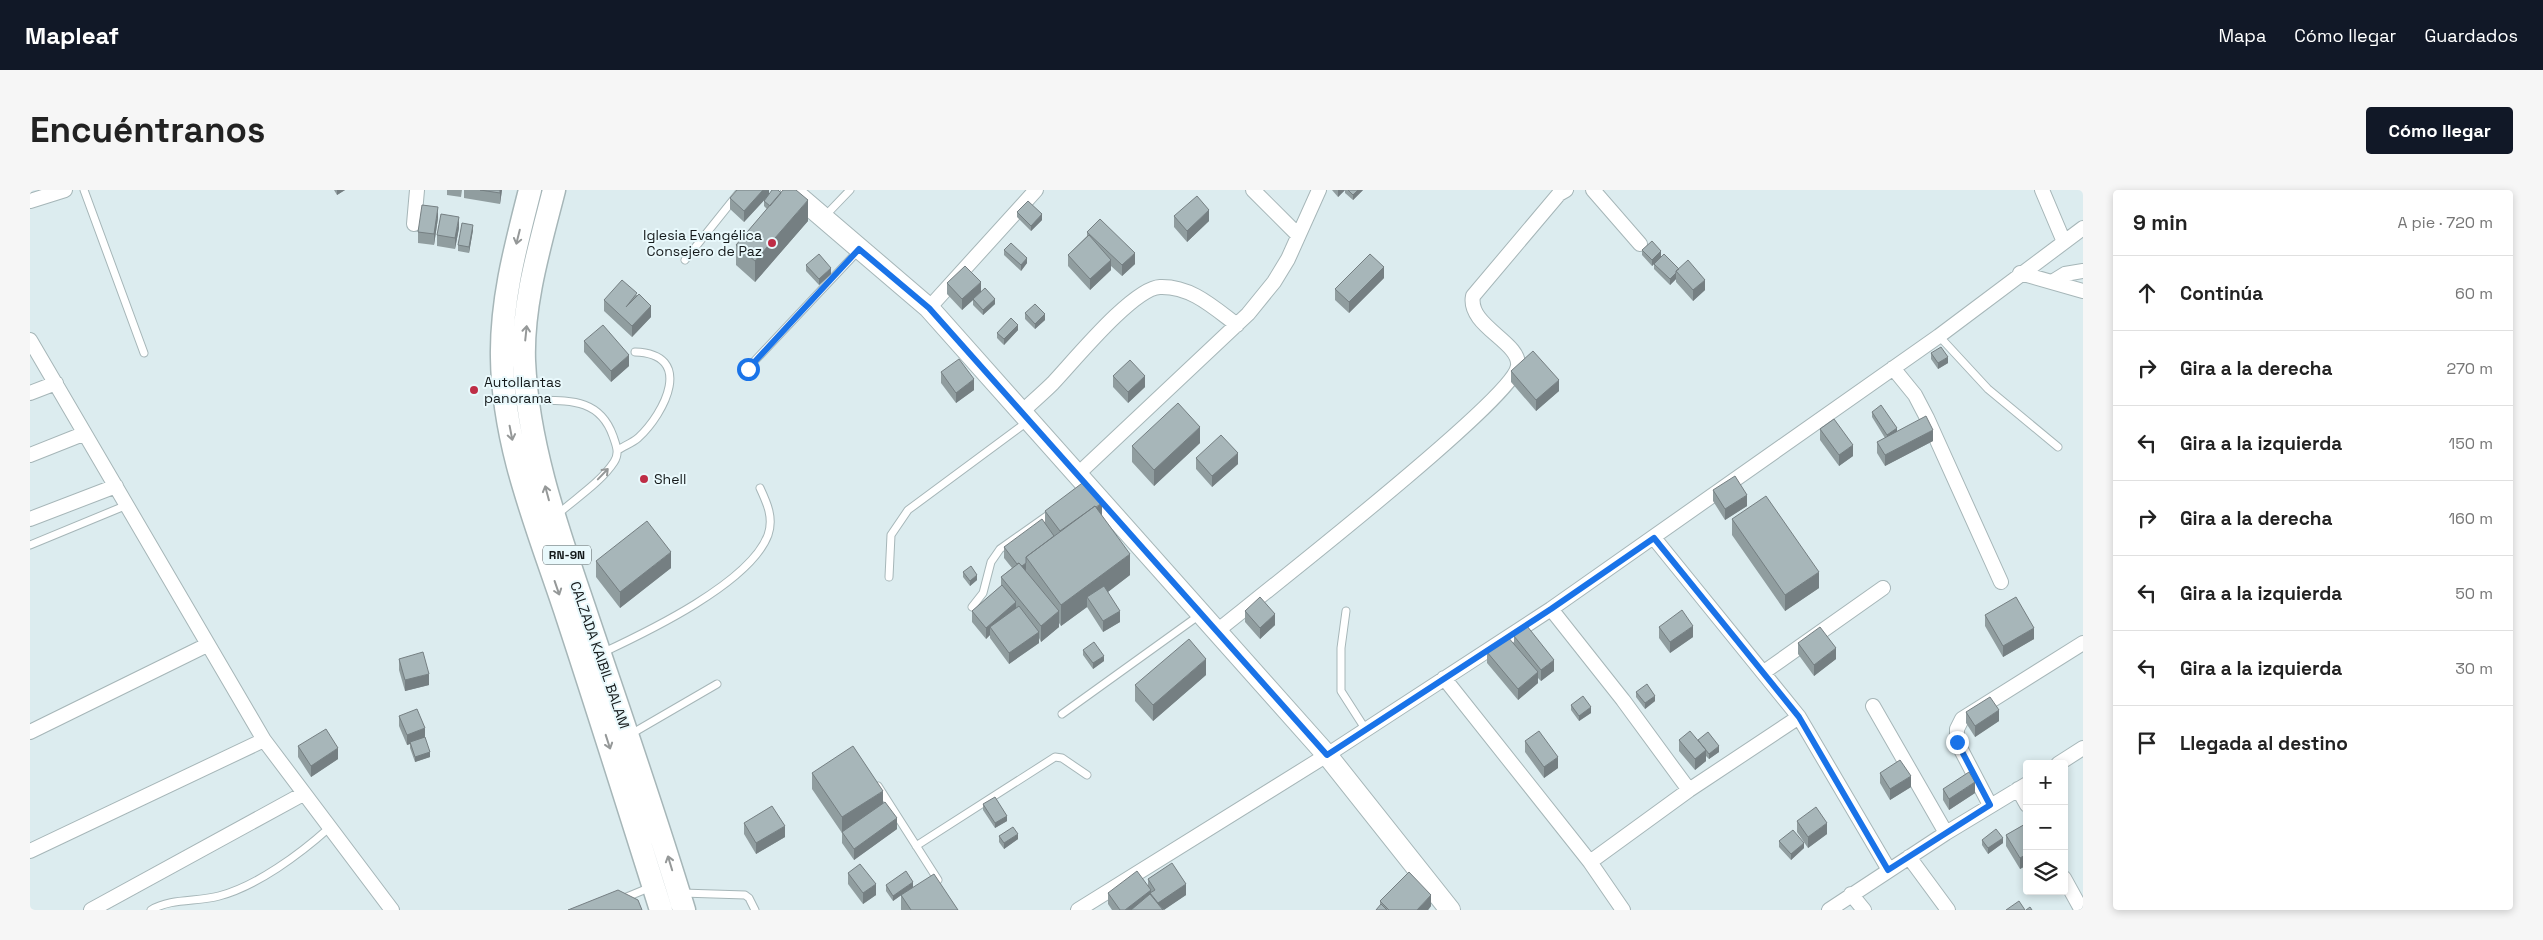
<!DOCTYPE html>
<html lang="es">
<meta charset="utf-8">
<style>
body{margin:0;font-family:"Space Grotesk",sans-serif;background:#f6f6f6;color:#222}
.controls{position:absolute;right:15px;bottom:15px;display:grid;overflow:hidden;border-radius:5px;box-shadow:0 2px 8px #0003}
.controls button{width:45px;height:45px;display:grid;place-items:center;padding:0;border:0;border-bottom:1px solid #e0e0e0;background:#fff;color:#222;font:25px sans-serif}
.stop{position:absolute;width:15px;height:15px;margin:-11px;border:4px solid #1a73e8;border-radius:50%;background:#fff}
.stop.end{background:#1a73e8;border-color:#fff;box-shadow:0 1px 5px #0008}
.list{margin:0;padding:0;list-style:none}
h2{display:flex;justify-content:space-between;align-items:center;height:65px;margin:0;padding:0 20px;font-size:21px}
h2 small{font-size:16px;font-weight:400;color:#767676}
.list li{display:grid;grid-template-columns:32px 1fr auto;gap:15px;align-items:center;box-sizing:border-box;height:75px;padding:0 20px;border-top:1px solid #e0e0e0}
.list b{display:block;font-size:19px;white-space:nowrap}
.list em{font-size:16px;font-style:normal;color:#767676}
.icon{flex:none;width:28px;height:28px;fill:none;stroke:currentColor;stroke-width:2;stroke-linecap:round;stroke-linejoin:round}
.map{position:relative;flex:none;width:2053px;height:720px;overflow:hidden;border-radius:5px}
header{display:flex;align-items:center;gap:30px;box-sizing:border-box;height:70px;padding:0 25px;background:#111827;color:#fff}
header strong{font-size:24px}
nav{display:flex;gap:28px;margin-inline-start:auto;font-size:18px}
.intro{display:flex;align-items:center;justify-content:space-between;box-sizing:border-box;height:120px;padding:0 30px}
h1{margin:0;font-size:35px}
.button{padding:12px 22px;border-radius:5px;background:#111827;color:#fff;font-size:18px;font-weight:700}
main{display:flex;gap:30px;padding:0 30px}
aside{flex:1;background:#fff;border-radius:5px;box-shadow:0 2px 8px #0003}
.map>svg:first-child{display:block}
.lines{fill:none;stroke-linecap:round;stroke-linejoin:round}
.lane-casing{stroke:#a6b6b8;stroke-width:9}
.street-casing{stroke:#a6b6b8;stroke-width:16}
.secondary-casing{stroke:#a6b6b8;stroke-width:22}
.primary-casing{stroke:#a6b6b8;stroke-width:25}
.lane{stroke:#fff;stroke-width:7}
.street{stroke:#fff;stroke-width:14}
.secondary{stroke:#fff;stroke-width:20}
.primary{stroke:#fff;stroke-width:22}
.wall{fill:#909d9f}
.shaded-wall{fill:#757f82}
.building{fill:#a7b6b9;stroke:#757f82}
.oneway{stroke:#959898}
.route{stroke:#1a73e8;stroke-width:6}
.poi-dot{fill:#be2d46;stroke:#e9f9fc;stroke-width:2}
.labels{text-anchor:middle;stroke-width:4;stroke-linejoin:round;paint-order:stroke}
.shield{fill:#e9f9fc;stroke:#545c5e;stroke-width:1}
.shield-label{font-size:12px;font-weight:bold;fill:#14191a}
.poi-label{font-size:14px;fill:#14191a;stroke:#e9f9fc;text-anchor:start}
.street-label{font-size:14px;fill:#14191a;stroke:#e9f9fc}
</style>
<header>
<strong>Mapleaf</strong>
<nav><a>Mapa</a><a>Cómo llegar</a><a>Guardados</a></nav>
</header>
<div class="intro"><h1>Encuéntranos</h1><a class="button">Cómo llegar</a></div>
<main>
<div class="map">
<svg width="2053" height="720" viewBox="0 0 2053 720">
<rect width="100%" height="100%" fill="#dcecef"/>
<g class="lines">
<defs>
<path id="lane" d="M54 0 114 163
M795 26 820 0
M655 70 711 0
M1909 146 1958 199 2028 257
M717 179 829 60
M500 210C535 211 569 206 583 246 586 255 590 263 584 272 571 292 546 308 528 324
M588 260C594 256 602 253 608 248 635 223 665 164 605 162
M0 355 97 315
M859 387 861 345 878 320 997 232
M942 417 953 403 961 372 970 359 1021 323
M1316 421 1311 458V501L1336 540
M572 463C617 442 720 393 738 345 744 328 737 313 730 298
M1032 524 1171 424
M601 544 687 494
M848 596 908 690
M886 656 1025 567 1032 568 1057 585
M652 703 715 705 719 708 725 720
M592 709 621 697
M121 720C141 708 167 712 189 706 227 696 270 664 299 638"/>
<path id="street" d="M1223 0 1268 45
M1563 0 1610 54
M2012 0 2034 52
M0 11 35 0
M384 34 387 0
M1990 83 2053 101
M2022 92 2035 84 2053 81
M899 118 1006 0
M0 150 234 550 362 720
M1863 178 1885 205 1897 228 1971 392
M0 203 26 193
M992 222C1002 212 1013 203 1023 193 1043 172 1103 98 1130 97 1161 96 1183 117 1207 135
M0 265 53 244
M1048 284 1218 124 1244 92 1258 69 1289 0
M0 329 86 296
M1624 348 1769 527 1859 680
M1521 419 1593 510 1659 600
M1187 441C1229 407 1483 209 1488 176 1491 152 1437 136 1443 106L1529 4 1536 0
M1734 482 1853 398
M1414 488 1560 672 1593 720
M1843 516 1916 643
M0 542 177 455
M2028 574 2053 558
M1988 599 1997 615
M1960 615 1927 552V539L1932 529 2053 453
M0 661 234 550
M1879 667 1918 720
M1560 672 1659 600 1769 527
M2034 688 2050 717
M1821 704 1834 720
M61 720 273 604
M1048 720 1297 565 1521 419 1909 146 2053 38
M1799 720 1916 643 1997 594"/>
<path id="secondary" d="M761 0 899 118 1297 565 1420 720"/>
<path id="primary" d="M500 0C486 55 471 110 472 167 473 258 509 341 537 426 569 523 600 622 631 720
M524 0C510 55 492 114 494 171 498 259 529 343 557 426 590 524 624 621 654 720"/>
</defs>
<use href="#lane" class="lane-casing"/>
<use href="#street" class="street-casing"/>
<use href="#secondary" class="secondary-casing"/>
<use href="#primary" class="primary-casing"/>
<use href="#lane" class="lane"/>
<use href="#street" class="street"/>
<use href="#secondary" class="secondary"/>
<use href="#primary" class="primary"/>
</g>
<path class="wall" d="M304 0H315L307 5Z
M417 0H432L431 7 417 5Z
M434 0H472L470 14 434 8Z
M739 0V4L778 31 725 92 706 75V55L737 19 734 16V10L714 32 700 19V8Z
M1302 0H1333L1323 10 1315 3V0L1308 7Z
M987 22 1012 30 1001 41 987 27Z
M1144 26 1179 31 1157 52 1144 37Z
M408 28 404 55 388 53V42Z
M429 38 425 59 407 56V45Z
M443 40 439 63 428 61V55Z
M1057 42 1105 74 1092 86 1081 76V80L1060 100 1038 76V65L1057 46Z
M974 60 997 73 991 81 974 65Z
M1612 60 1631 66 1649 79 1675 100 1663 111 1646 92V89L1640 95 1624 79V74L1622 76 1612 65Z
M776 75 801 84 789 95 776 81Z
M1354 88 1319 123 1305 110V99Z
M917 93 951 102 965 114 953 125 943 115V109L932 120 917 104Z
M607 105 621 127 602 147 574 121V110Z
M995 123 1015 130 1005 139 995 129Z
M988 140 974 155 967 148V143Z
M554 151 599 176 581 192 554 162Z
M1901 163 1918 173 1908 179 1901 169Z
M1481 181 1529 201 1506 221 1481 192Z
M911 182 944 200 926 213 911 193Z
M1083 186 1115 197 1098 213 1083 197Z
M1842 222 1867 242 1903 251 1855 276 1847 263V252L1855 248 1842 227Z
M1790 239 1823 266 1809 276 1790 250Z
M1170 253 1124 296 1102 272V256Z
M1166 268 1208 274 1182 297 1166 279Z
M1683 300 1717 316 1695 330 1683 311Z
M1015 321 1072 326 1100 385 1078 402 1090 432 1073 442 1057 417 1031 436 1029 433V437L1011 452 1009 448V453L979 474 960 448V445L956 449 942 432V421L971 396V387L982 378 974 368V357L1015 333Z
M1702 329 1789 398 1755 421 1702 345Z
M566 371 641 378 590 418 566 387Z
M933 382 947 390 940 396 933 387Z
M1215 421 1245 435 1230 449 1215 432Z
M1955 425 2004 449 1973 467 1955 436Z
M1629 437 1663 447 1640 463 1629 448Z
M1484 446 1524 481 1511 491 1508 488V493L1488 510 1457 473V462L1484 454Z
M1768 453 1806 469 1784 486 1768 464Z
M1053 460 1074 471 1063 479 1053 465Z
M369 469 399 495 375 501 369 480Z
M1176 485 1123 531 1105 511V495Z
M1606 502 1625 511 1615 519 1606 507Z
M1541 515 1561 523 1549 531 1541 520Z
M1936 522 1969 531 1945 547 1936 533Z
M369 526 395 547 400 567 385 572 380 558V554L377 555 369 536Z
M1649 550H1668L1689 562 1679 569 1676 566V571L1665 580 1649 561Z
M1495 551 1528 578 1514 588 1495 562Z
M268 556 308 569 281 587 268 567Z
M782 583 853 614 867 639 824 670 812 653V643L782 599Z
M1850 583 1881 597 1860 610 1850 593Z
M1913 599 1945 603 1919 620 1913 610Z
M953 614 977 631 965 638 953 620Z
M1767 631 1797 644 1778 658 1767 642Z
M714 633 755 647 726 664 714 644Z
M1997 633V675L1990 679 1976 656V645Z
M969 646 988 649 974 659 969 652Z
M1952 650 1973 653 1958 664 1952 655Z
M1749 651 1774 658 1761 670 1749 657Z
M818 683 846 705 833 714 818 694Z
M1118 689 1156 705 1133 720H1082L1078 714V703L1118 695Z
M856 695 883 697 928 720H871V705L863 711 856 701Z
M1350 711 1401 716 1398 720H1346L1350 716Z"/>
<path class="shaded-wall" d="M307 0H315L307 5Z
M470 0H472L470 14Z
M733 0H739V5L714 32V21Z
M1308 0H1315L1308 7Z
M1328 0H1333L1323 10V5Z
M778 10V31L725 92V71Z
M408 17V28L404 55V44Z
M1179 20V31L1157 52V41Z
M1012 24V30L1001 41V36Z
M429 27V38L425 59V48Z
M443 35V40L439 63V57Z
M1631 61V67L1622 76V70Z
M1105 63V74L1092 86V75Z
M997 68V73L991 81V75Z
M1081 70V80L1060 100V89Z
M1354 77V88L1319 123V112Z
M801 78V84L789 95V89Z
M1646 83V89L1640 95V89Z
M1675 90V100L1663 111V100Z
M951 92V103L932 120V109Z
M965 109V114L953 125V120Z
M621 116V127L602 147V136Z
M1015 124V130L1005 139V134Z
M988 135V140L974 155V149Z
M599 165V176L581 192V181Z
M1918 167V173L1908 179V173Z
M1115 186V197L1098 213V202Z
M944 189V200L926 213V203Z
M1529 190V201L1506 221V210Z
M1170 237V253L1124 296V280Z
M1867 238V243L1857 250V245Z
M1903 240V251L1855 276V265Z
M1823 255V266L1809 276V265Z
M1208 263V274L1182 297V286Z
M1717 305V316L1695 330V319Z
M1072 313V329L1031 343Z
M641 362V378L590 418V402Z
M1100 364V385L1062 414 1057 407V417L1031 436V415Z
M996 373V384L990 378Z
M1789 382V398L1755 421V405Z
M947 385V390L940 396V391Z
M986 412V423L960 437V445L956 449V438Z
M1029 421V437L1011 452V436Z
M1090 421V432L1073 442V431Z
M1245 424V435L1230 449V438Z
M1663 436V447L1640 463V452Z
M2004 438V449L1973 467V456Z
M1009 442V453L979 474V463Z
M1806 458V469L1784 486V475Z
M1074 466V471L1063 479V473Z
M1176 469V485L1123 531V515Z
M1524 470V481L1511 491V480Z
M1508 482V493L1488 510V499Z
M399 484V495L375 501V490Z
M1625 506V511L1615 519V513Z
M1561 517V523L1549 531V526Z
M1969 520V531L1945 547V536Z
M395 538V549L380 552V554L377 555V545Z
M1689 556V562L1679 569V564Z
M308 558V569L281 587V576Z
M1676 560V571L1665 580V569Z
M400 562V567L385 572V567Z
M1528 567V578L1514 588V577Z
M1881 586V597L1860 610V599Z
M1945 592V603L1919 620V609Z
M853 601V617L812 643V627Z
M977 626V631L965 638V633Z
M867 628V639L824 670V659Z
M1797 633V644L1778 658V647Z
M755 636V647L726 664V653Z
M988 644V649L974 659V653Z
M1973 648V653L1958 664V658Z
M1774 653V658L1761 670V664Z
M1997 664V675L1990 679V668Z
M883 692V697L863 711V706Z
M846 694V705L833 714V703Z
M1156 694V705L1134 720 1127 713Z
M1121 700V705L1120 703V712L1109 720H1095Z
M1401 705V716L1398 720H1387Z"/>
<path class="building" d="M450 0H470V3Z
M707 0H733L714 21 700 8Z
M742 0H748L751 3 740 16 734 11Z
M753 0H766L778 10 725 71 706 55Z
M1318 0H1328L1323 5Z
M1167 6 1179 20 1157 41 1144 26Z
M998 11 1012 24 1001 36 987 22Z
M392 15 408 17 404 44 388 42Z
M411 24 429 27 425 48 407 45Z
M1070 29 1105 63 1092 75 1057 42Z
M432 33 443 35 439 57 428 55Z
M1059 45 1081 70 1060 89 1038 65Z
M1622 51 1631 61 1622 70 1612 60Z
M981 53 997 68 991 75 974 60Z
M789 64 801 78 789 89 776 75Z
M1340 64 1354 77 1319 112 1305 99Z
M1634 64 1649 79 1646 81V83L1640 89 1624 74Z
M1658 70 1675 90 1663 100 1646 81Z
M935 76 951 92 932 109 917 93Z
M592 90 607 103 596 117 609 104 621 116 602 136 574 110Z
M955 98 965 109 953 120 943 109Z
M1005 114 1015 124 1005 134 995 123Z
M981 128 988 135 974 149 967 143Z
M573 135 599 165 581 181 554 151Z
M1911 157 1918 167 1908 173 1901 163Z
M1503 161 1529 190 1506 210 1481 181Z
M929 169 944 189 926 203 911 182Z
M1100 170 1115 186 1098 202 1083 186Z
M1148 213 1170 237 1124 280 1102 256Z
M1851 215 1867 238 1857 245 1842 222Z
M1896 226 1903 240 1855 265 1847 252Z
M1804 229 1823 255 1809 265 1790 239Z
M1191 245 1208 263 1182 286 1166 268Z
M1705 286 1717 305 1695 319 1683 300Z
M1055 291 1072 313 1066 317 1065 316 1030 341 1015 321Z
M1736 306 1789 382 1755 405 1702 329Z
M1065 316 1100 364 1031 415 996 367Z
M1012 329 1024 346 996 367V373L992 376 989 373 987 374 974 357Z
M617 331 641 362 590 402 566 371Z
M989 373 1029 421 1011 436 971 387Z
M941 376 947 385 940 391 933 382Z
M972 395 986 412 956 438 942 421Z
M1074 396 1090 421 1073 431 1057 407Z
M1230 407 1245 424 1230 438 1215 421Z
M1986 407 2004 438 1973 456 1955 425Z
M989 416 1009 442 979 463 960 437Z
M1652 420 1663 436 1640 452 1629 437Z
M1497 436 1524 470 1511 480 1484 446Z
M1790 437 1806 458 1784 475 1768 453Z
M1477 446 1508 482 1488 499 1457 462Z
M1159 449 1176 469 1123 515 1105 495Z
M1064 452 1074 466 1063 473 1053 460Z
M393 462 399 484 375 490 369 469Z
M1617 494 1625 506 1615 513 1606 502Z
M1553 506 1561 517 1549 526 1541 515Z
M1960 507 1969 520 1945 536 1936 522Z
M387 519 395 538 377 545 369 526Z
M296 539 308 558 281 576 268 556Z
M1509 541 1528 567 1514 577 1495 551Z
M1660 541 1676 560 1665 569 1649 550Z
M1678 542 1689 556 1679 564 1668 550Z
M395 547 400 562 385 567 380 552Z
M823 556 853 601 812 627 782 583Z
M1870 570 1881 586 1860 599 1850 583Z
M1939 582 1945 592 1919 609 1913 599Z
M965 607 977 626 965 633 953 614Z
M855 612 867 628 824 659 812 642Z
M742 616 755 636 726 653 714 633Z
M1786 617 1797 633 1778 647 1767 631Z
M1997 633V664L1990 668 1976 645Z
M983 637 988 644 974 653 969 646Z
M1966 639 1973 648 1958 658 1952 650Z
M1763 640 1774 653 1761 664 1749 651Z
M1142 673 1156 694 1128 713 1120 703 1125 700 1118 689Z
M830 674 846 694 833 703 818 683Z
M876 681 883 692 863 706 856 695Z
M1107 681 1121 700 1095 720H1090L1078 703Z
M1379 682 1401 705 1387 720H1359L1350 711Z
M904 684 928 720H881L871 705Z
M588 700 608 710 612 720H538Z
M1120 704 1133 720H1101Z
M1989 711 1995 720H1976Z
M1351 714 1357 720H1346Z
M2000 717 2002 720H1996Z"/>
<defs><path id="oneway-shaft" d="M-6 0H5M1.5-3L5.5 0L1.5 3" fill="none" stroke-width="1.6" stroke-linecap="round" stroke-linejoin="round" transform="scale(1.25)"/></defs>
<g class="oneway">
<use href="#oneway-shaft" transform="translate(488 47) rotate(104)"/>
<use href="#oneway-shaft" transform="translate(496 143) rotate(-84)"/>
<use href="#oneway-shaft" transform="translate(481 243) rotate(79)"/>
<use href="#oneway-shaft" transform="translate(573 284) rotate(-46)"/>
<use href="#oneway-shaft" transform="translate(517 303) rotate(-105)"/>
<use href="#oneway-shaft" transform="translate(527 398) rotate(71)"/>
<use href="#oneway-shaft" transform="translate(578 552) rotate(72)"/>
<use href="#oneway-shaft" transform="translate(640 673) rotate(-107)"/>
</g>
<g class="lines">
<path class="route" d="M718 179 829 59 899 118 1297 565 1521 419 1624 348 1769 527 1858 680 1960 615 1927 552"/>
</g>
<g class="poi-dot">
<circle cx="742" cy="53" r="5"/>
<circle cx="444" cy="200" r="5"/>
<circle cx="614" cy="289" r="5"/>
</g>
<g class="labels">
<rect class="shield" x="513" y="355.5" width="48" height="19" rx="4"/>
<g class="shield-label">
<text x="537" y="369">RN-9N</text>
</g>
<g class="poi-label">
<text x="732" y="50" text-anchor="end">Iglesia Evangélica<tspan x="732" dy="16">Consejero de Paz</tspan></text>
<text x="454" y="197">Autollantas<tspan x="454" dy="16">panorama</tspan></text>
<text x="624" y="294">Shell</text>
</g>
<g class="street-label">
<text transform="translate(570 465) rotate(71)" y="5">CALZADA KAIBIL BALAM</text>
</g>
</g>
</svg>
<div class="controls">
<button>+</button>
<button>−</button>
<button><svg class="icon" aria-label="layers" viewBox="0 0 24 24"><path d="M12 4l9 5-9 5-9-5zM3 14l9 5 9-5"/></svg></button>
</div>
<div class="stop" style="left:718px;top:179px"></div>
<div class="stop end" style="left:1927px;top:552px"></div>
</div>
<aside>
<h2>9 min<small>A pie · 720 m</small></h2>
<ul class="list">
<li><svg class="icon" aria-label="ahead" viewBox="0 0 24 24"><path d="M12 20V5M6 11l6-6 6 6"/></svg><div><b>Continúa</b></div><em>60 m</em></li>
<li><svg class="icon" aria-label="right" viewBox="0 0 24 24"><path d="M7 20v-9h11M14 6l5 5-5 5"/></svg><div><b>Gira a la derecha</b></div><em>270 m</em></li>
<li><svg class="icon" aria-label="left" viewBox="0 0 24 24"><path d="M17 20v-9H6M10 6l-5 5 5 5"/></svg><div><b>Gira a la izquierda</b></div><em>150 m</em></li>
<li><svg class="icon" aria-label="right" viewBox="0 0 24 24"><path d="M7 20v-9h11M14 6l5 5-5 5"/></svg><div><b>Gira a la derecha</b></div><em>160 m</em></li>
<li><svg class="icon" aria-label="left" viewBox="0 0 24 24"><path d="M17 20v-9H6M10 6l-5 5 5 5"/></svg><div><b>Gira a la izquierda</b></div><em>50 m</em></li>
<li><svg class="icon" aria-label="left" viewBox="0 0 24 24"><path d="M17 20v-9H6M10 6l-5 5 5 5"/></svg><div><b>Gira a la izquierda</b></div><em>30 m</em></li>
<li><svg class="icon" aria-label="arrive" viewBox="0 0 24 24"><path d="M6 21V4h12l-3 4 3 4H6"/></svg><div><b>Llegada al destino</b></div></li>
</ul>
</aside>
</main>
